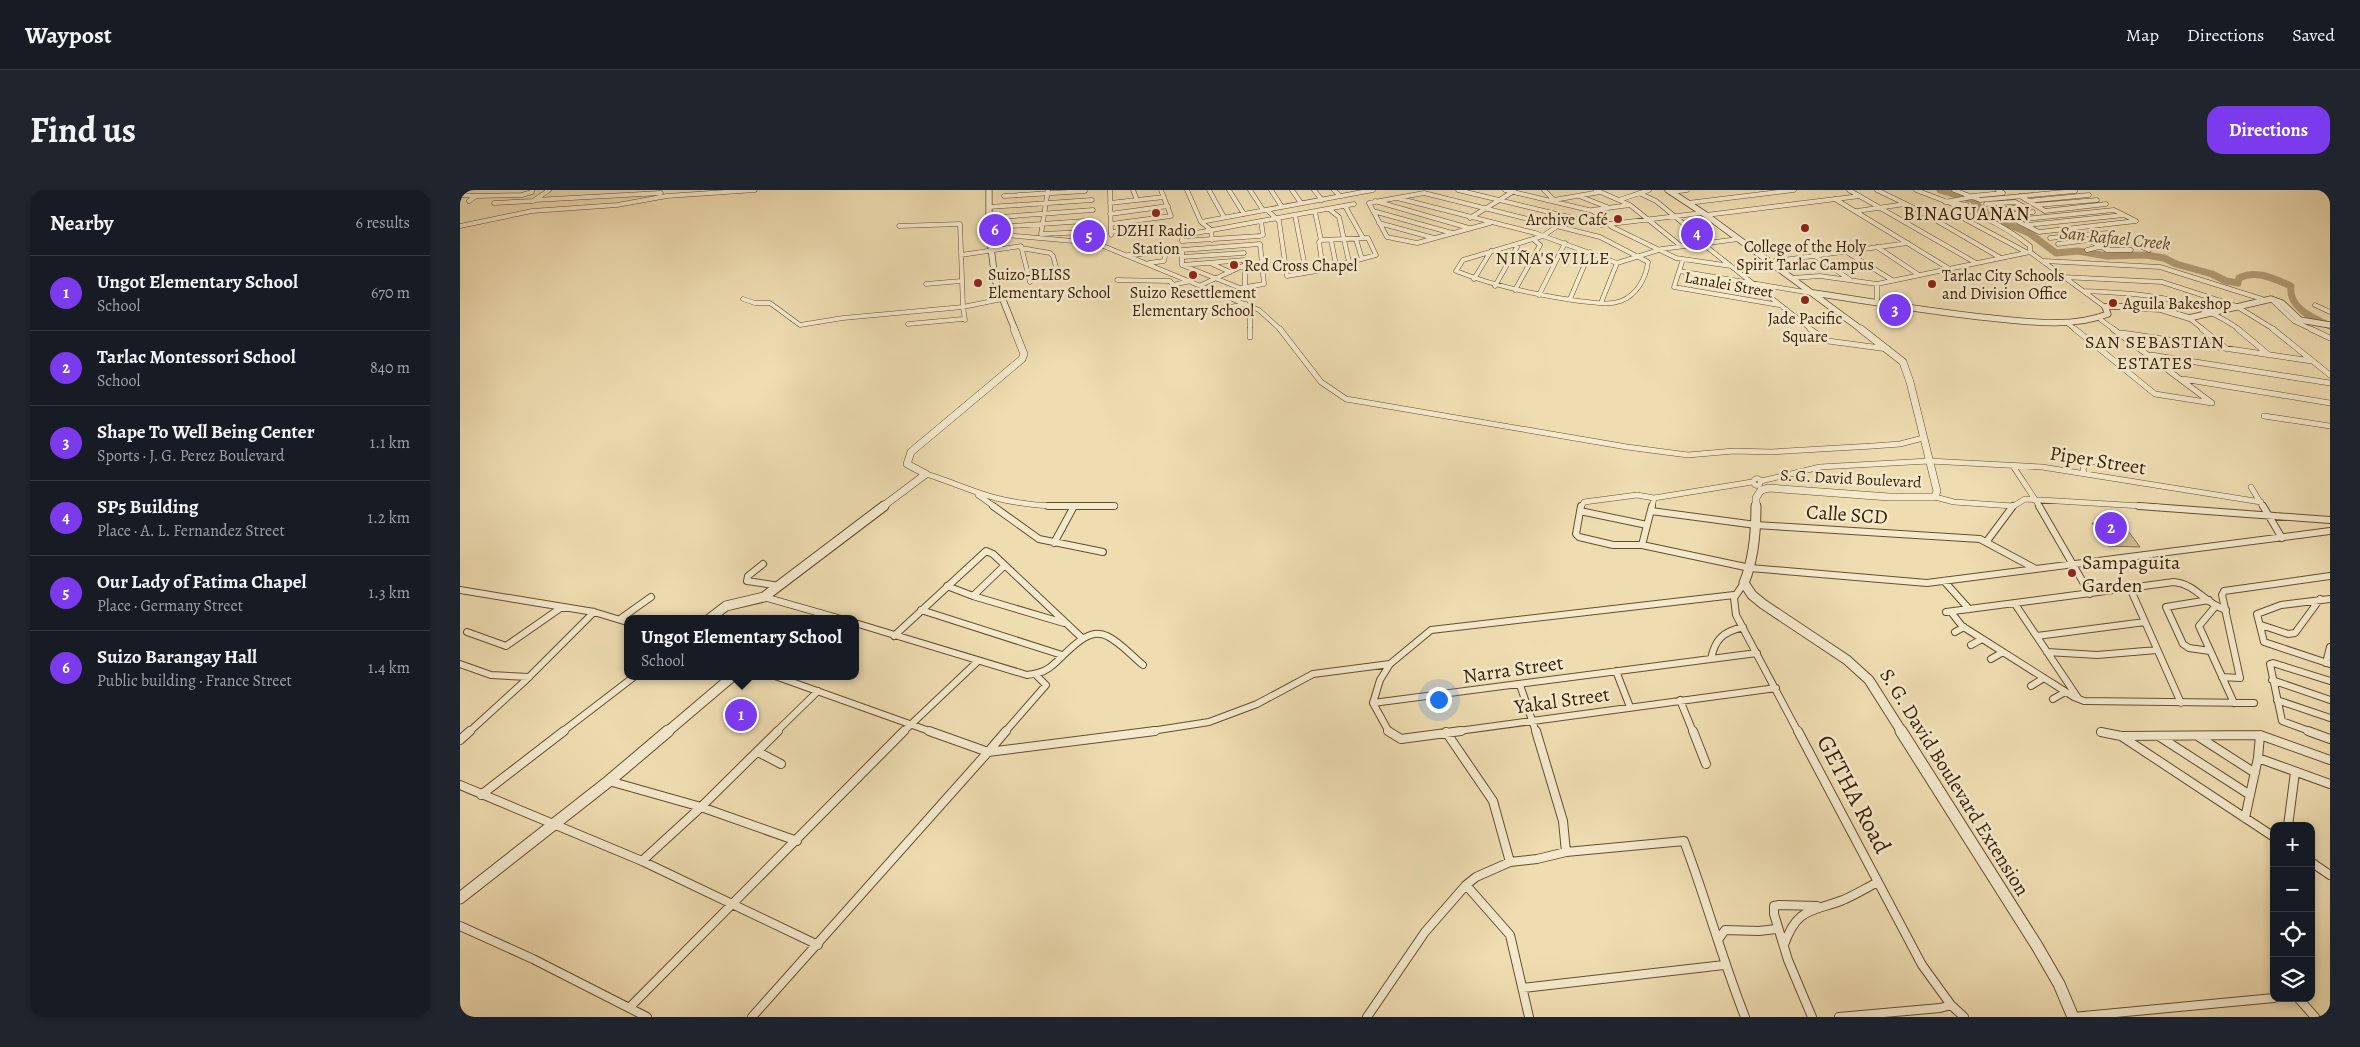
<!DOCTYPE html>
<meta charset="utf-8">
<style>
body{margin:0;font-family:Alegreya,serif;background:#20242c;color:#f1f3f6}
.controls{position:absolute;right:15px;bottom:15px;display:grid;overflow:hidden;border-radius:10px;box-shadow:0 2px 8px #0003}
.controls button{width:45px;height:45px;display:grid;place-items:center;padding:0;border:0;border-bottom:1px solid #363941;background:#171b24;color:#f1f3f6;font:25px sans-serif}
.you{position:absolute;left:978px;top:509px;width:18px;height:18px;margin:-12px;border:4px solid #fff;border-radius:50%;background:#1a73e8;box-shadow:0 0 0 8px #1a73e833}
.badge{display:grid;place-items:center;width:32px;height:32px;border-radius:50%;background:#7c3aed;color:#fff;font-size:16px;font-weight:700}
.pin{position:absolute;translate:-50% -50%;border:2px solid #fff;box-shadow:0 1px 5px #0006}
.popup{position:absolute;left:164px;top:425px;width:235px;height:65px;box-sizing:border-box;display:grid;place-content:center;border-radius:10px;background:#171b24;filter:drop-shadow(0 1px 4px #0005);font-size:16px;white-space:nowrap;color:#9ea1a6}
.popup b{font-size:19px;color:#f1f3f6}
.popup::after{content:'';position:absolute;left:50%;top:100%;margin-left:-10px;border:10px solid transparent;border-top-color:#171b24}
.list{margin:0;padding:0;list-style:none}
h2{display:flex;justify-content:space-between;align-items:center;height:65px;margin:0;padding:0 20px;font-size:21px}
h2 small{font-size:16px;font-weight:400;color:#9ea1a6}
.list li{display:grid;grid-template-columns:32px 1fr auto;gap:15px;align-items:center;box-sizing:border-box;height:75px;padding:0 20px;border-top:1px solid #363941}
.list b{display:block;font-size:19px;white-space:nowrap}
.list p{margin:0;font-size:16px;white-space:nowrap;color:#9ea1a6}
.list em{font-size:16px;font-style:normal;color:#9ea1a6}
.icon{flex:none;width:28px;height:28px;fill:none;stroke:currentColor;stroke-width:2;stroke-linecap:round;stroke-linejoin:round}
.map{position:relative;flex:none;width:1870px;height:827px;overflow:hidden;border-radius:15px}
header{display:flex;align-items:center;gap:30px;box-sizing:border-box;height:70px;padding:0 25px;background:#171b24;border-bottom:1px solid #363941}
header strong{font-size:24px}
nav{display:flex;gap:28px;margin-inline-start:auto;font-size:18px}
.intro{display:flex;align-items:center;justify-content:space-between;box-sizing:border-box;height:120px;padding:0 30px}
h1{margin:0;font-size:35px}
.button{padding:12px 22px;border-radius:15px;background:#7c3aed;color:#fff;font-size:18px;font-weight:700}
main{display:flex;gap:30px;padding:0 30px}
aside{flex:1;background:#171b24;border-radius:15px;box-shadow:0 2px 8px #0003}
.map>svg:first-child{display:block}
.green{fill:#d0bd94;stroke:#846e4a}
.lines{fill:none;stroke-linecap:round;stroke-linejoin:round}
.river{stroke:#b19c75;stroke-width:7}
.minor-far3-casing{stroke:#664e2c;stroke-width:5}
.minor-far2-casing{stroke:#664e2c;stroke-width:6}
.minor-far1-casing{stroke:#664e2c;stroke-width:8}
.minor-casing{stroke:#664e2c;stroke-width:10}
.tertiary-far3-casing{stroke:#664e2c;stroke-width:7}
.tertiary-far2-casing{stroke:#664e2c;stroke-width:8}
.tertiary-far1-casing{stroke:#664e2c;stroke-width:11}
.tertiary-casing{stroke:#664e2c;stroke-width:13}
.minor-far3{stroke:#f5e9cd;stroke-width:4}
.minor-far2{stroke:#f5e9cd;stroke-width:5}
.minor-far1{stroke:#f5e9cd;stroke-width:6}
.minor{stroke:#f5e9cd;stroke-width:8}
.tertiary-far3{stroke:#f5e9cd;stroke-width:5.5}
.tertiary-far2{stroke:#f5e9cd;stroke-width:7}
.tertiary-far1{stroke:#f5e9cd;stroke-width:9}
.tertiary{stroke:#f5e9cd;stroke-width:11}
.poi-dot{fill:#8f2418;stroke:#f5e9cd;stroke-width:2}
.labels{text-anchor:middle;stroke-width:5;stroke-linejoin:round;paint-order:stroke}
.far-poi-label{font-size:16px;fill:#381e00;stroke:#f5e9cd}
.far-street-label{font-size:16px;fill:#381e00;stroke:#f5e9cd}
.far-water-label{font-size:18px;font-style:italic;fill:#624a29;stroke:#f5e9cd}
.far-neighbourhood-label{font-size:18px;letter-spacing:1px;fill:#381e00;stroke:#f5e9cd}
.far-quarter-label{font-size:19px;letter-spacing:1px;fill:#381e00;stroke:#f5e9cd}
.street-label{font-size:20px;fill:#381e00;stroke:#f5e9cd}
.poi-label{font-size:20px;fill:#381e00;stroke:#f5e9cd;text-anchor:start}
.near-street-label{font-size:24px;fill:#381e00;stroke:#f5e9cd}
</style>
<header>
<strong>Waypost</strong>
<nav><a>Map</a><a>Directions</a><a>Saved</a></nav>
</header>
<div class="intro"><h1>Find us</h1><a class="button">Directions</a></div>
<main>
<aside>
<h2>Nearby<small>6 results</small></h2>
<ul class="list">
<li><span class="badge">1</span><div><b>Ungot Elementary School</b><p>School</p></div><em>670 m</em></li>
<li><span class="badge">2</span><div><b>Tarlac Montessori School</b><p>School</p></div><em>840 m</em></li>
<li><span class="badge">3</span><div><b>Shape To Well Being Center</b><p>Sports · J. G. Perez Boulevard</p></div><em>1.1 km</em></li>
<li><span class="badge">4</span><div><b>SP5 Building</b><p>Place · A. L. Fernandez Street</p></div><em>1.2 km</em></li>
<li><span class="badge">5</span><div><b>Our Lady of Fatima Chapel</b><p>Place · Germany Street</p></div><em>1.3 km</em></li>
<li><span class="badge">6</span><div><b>Suizo Barangay Hall</b><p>Public building · France Street</p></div><em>1.4 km</em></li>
</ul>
</aside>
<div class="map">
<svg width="1870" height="827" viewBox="0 0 1870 827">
<rect width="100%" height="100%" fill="#efddb2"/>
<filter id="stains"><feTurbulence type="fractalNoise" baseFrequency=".004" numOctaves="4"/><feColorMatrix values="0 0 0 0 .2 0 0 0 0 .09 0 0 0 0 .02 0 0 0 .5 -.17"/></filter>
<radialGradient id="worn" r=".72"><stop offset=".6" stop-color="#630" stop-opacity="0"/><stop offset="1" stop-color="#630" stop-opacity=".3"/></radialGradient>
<path class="green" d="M1632 333 1663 334 1680 357 1648 356Z"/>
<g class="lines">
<path class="river" d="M1480 0 1513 10 1526 25 1569 43 1596 63 1618 61 1647 66 1686 65 1704 68 1716 74 1752 84 1766 91 1778 93 1779 88C1797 79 1814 89 1831 96 1828 118 1853 128 1870 136"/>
<defs>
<path id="minor-far3" d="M588 0 581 44 627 42
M650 0 651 45
M673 0 677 10
M727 0 741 32 751 40 752 50
M749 0 764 27
M769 0 784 24
M790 0 803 20
M811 0 822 17
M832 0 841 13
M854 0 862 10
M874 0 880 6
M998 0 1142 35 1242 23
M1045 0 1133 21 1152 37 1216 68 1271 76
M1084 0 1095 11
M1136 0 1170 15 1221 56
M1389 0 1516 73
M1417 0 1460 21 1539 67
M1456 0C1495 15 1537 29 1570 56V62
M1494 0 1520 10 1615 1
M1865 0 1870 4
M1212 2 1227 0
M1179 3 1196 11 1224 34
M0 5 16 6 9 11
M16 6 62 5 72 2V0
M544 6 625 1
M1119 6 1147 17
M1512 6 1543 3 1538 0
M1560 6 1585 21 1646 14
M937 8 1075 43 1157 73 1202 59 1278 49
M1375 9 1488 78
M75 10 201 3
M1094 10 1140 2
M1159 10 1189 0
M915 11 1009 38
M1568 11 1629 5
M1485 12 1512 7
M34 13 73 11 89 0
M650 13 704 7
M1228 13 1334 0
M1494 13 1507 15
M1526 14 1555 12 1565 17 1530 20
M1577 15 1637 10
M885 16 903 48
M529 17 632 10
M869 19 879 27 889 72
M807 20 819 31 827 86 857 81 916 65 908 48 861 50
M1132 20 1170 15
M1654 20 1676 31 1579 42 1555 30Z
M913 21 992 43
M1397 21 1445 14
M1531 21 1555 30
M855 22 861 50 859 52 863 79
M650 24 708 16
M835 25 846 82
M1246 25 1400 6
M1542 25 1573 22
M540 27 633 20
M1501 27 1566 62
M1010 28 1054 1
M801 31 803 45 800 46 722 51V47L725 45Z
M801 31 894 14
M741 32 913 0
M919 33 974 48
M1030 33 957 53 927 47 909 13 964 3 1140 47 1188 72C1186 88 1177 105 1161 111 1147 116 1133 112 1119 111 1077 105 1036 97 996 81L1003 70 1083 46 1096 37
M651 34 711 26 701 0
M1567 35 1664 25
M0 36 72 21 157 15 207 6 295 0
M439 36 500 34 503 117 542 109
M536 37 625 31
M1608 39 1647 60H1671
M529 41 556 46 636 53 799 120 821 140
M651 42 683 39
M1619 45 1649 43 1689 60
M1590 48 1618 45
M896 49 902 69
M871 50 876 75
M800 54 804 94 780 98 722 75V60Z
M1243 54 1352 140
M1598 54 1628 50
M1417 57 1459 85
M561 58 590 63 593 66 598 84
M623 59 631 58 636 53
M1627 60 1639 57
M1385 61 1432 90
M501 65 561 56 570 92
M668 65 706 62 704 71 689 73
M1355 66 1389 89
M722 67 784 63
M1223 69 1214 97 1319 115
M1584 71 1700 77 1802 109
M785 72V99
M1309 72 1448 53
M750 73 770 82
M722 75 785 70
M1219 81 1351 103
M1603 87 1702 92 1776 116 1815 140
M1332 88 1360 86 1417 94 1570 62 1645 117
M1014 89 1031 61
M657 90 710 91 713 95 730 91
M466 94 501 91
M1417 94V113
M741 95 785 75
M1035 96 1057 57 1056 54
M1055 100 1080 55 1073 49
M1623 101C1678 103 1734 106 1780 140
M1079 105 1105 53
M283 109 295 113H310L340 135 383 128 503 117 505 130
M1110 109 1130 62
M1812 110 1834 131 1853 140
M1141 113 1157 73
M1855 115 1870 122
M790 116V140
M759 119 786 114
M1729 128 1744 140
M1641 130 1655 140
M1606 132 1616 140
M448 134 503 129"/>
<path id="minor-far2" d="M790 139V147
M820 139 861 192 886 209 1167 257 1228 265 1274 261 1311 262 1413 256 1440 254 1463 248
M1350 139 1368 151 1428 159
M1615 139 1695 204 1752 213 1653 139
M1742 139 1767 159
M1778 139 1809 165
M1813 139 1870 185
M1851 139 1870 148
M1662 143 1852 171
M1691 165 1870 193
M1723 189 1870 213
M1804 226 1870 236
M1553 276 1580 317
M466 284C490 291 512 302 536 308 574 318 615 317 655 316
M1624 284 1623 279 1627 272 1639 271
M1293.5 292a3.5 3.5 0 1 1 7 0a3.5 3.5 0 1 1-7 0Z
M1301 291 1360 277 1469 271 1582 277 1801 312
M1791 297 1803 317
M518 305 535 317
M1475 307 1494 312 1553 316
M1121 317 1124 312 1177 305 1194 308 1292 292
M1192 317 1194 308
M1552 317 1565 309 1699 317"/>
<path id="minor-far1" d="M533 316 579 349 643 362
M588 316H654
M1121 316 1116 344 1119 347 1153 355H1182L1290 378 1467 393 1870 341
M1579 316 1630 404
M1679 316 1870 330
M1803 316 1822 348
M1120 321 1187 335
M1191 321 1296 335 1520 349 1574 378
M1527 351 1553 316
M594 353 613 318
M1182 355 1192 316
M303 374 288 386 287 391 320 396
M1484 391 1509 419
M1284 393 1274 408 1276 425 1338 542
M487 396 513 406 604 433
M1670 398 1721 513
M0 400 134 422 167 432
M513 406 544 376
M304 407 381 429
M1870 409 1821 415 1797 424 1804 452 1870 474
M1749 410 1706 417 1723 454 1729 458 1750 461
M1555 414 1618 508
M1754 418 1739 436 1774 513
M461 420 602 465
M1486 422 1714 392C1736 394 1745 414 1766 420
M1491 422 1502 436 1614 507 1624 511 1794 513
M160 429 191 407
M395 433 567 485C575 484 582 483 589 478 604 468 625 435 647 446 660 452 672 466 683 475
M1801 435 1828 444 1835 443 1860 409
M7 442 46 456 102 417
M1495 442 1504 437
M434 446 526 361 533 364 622 448
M1577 446 1685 432
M1511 455 1522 449
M1587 462 1637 465 1697 460
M1251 469C1255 449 1263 442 1283 437
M1531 469 1543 462
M1866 473 1870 457
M0 474 31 485 69 487
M1156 481 1170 517
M315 486 472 542
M1762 487 1780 488 1762 405 1764 401 1870 386
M1812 490 1870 510
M1060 495 1076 542
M1571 496 1584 488
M1593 509 1605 502
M1220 510 1233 542
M1817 510 1870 528
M913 513 929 542
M913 513 920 490 930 474 971 440 1274 405
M913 513 1297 463
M9 542 66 490 134 422
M102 542 175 486
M316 542 358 501
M443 542 517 472
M545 542 586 495 576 485
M685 542 749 532 797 514 853 484 930 474
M991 542 1316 498
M1852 542 1822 531 1810 474 1813 473 1870 491"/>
<path id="minor" d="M928 541 941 549 1001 541
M1076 541 1103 631 1106 662
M1233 541 1246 574
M1338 541 1462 775 1491 815 1504 827
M1848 541 1870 549
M986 542 1033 611 1050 672
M1641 542 1661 546 1800 545 1870 570
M1661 546 1814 647
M1700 547 1790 605
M1739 547 1795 583
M0 550 10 541
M298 562 321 574
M528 562 695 541
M528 562 546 541
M1798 568 1870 594
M149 591 241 617 337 651
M0 595 182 671 358 755
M21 605 104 541
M1785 628 1798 568 1800 545
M1828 636 1835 582
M182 671 241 617 318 541
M1851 672 1870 685
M1006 695 1050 745 1069 827
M0 736 73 769 187 827
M1258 750 1265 740 1299 741 1316 739
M1324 755C1337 717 1352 722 1383 710 1395 705 1406 698 1418 692
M1063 798 1264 775
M1838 808 1855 827
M170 817 444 541
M292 827 528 562 469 541
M907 827 965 742 1006 695 1016 687 1050 672 1077 669 1106 662 1224 651C1246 709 1262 769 1285 827
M1352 827 1328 770 1314 724V716L1319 715 1357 716
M1379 827 1480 818 1491 815
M1613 827 1814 808"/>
<path id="tertiary-far3" d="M529 0V41L535 90 555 140
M1208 0 1246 25 1402 140
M1354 103C1413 112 1472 122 1531 128 1570 132 1612 138 1648 124L1645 117 1651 116 1700 119 1729 128 1811 109 1822 113 1840 130 1870 135"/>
<path id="tertiary-far2" d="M422 317 466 284 447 274 451 262 562 169 564 164 554 139
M1296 317V308L1301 300 1309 298 1429 307H1475L1477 301 1450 192 1443 172 1401 139"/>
<path id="tertiary-far1" d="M1296 316C1296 342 1294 369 1284 393L1292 405 1303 414 1387 470 1409 490 1442 542
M249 429 266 416 304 407 424 316
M207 542 273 486"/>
<path id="tertiary" d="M1441 541 1577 756 1599 794 1613 827
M0 708 149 591 208 541"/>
</defs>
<use href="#minor-far3" class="minor-far3-casing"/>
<use href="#minor-far2" class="minor-far2-casing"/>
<use href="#minor-far1" class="minor-far1-casing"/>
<use href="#minor" class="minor-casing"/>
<use href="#tertiary-far3" class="tertiary-far3-casing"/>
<use href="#tertiary-far2" class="tertiary-far2-casing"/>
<use href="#tertiary-far1" class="tertiary-far1-casing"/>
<use href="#tertiary" class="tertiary-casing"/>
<use href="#minor-far3" class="minor-far3"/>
<use href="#minor-far2" class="minor-far2"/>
<use href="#minor-far1" class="minor-far1"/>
<use href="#minor" class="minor"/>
<use href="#tertiary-far3" class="tertiary-far3"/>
<use href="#tertiary-far2" class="tertiary-far2"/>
<use href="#tertiary-far1" class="tertiary-far1"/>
<use href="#tertiary" class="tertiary"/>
</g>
<g class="poi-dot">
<circle cx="696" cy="23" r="5"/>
<circle cx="1158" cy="29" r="5"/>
<circle cx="1345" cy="38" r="5"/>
<circle cx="774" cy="75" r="5"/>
<circle cx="733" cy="85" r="5"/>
<circle cx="518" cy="93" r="5"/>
<circle cx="1472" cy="94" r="5"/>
<circle cx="1345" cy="110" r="5"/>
<circle cx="1653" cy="113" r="5"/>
<circle cx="1612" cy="383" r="5"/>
</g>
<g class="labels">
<g class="far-poi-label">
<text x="1148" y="35" text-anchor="end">Archive Café</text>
<text x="696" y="46">DZHI Radio<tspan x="696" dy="18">Station</tspan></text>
<text x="1345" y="62">College of the Holy<tspan x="1345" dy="18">Spirit Tarlac Campus</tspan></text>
<text x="784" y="81" text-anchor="start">Red Cross Chapel</text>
<text x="528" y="90" text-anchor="start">Suizo-BLISS<tspan x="528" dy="18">Elementary School</tspan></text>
<text x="1482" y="91" text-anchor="start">Tarlac City Schools<tspan x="1482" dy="18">and Division Office</tspan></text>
<text x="733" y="108">Suizo Resettlement<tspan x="733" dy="18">Elementary School</tspan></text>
<text x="1663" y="119" text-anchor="start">Aguila Bakeshop</text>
<text x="1345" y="134">Jade Pacific<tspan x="1345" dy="18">Square</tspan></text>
</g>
<g class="far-street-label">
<text transform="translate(1269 94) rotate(10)" y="6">Lanalei Street</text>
<text transform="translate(1391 288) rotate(3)" y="6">S. G. David Boulevard</text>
</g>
<g class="far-water-label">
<text transform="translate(1655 48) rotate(6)" y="6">San Rafael Creek</text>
</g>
<g class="far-neighbourhood-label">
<text x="1093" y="74">NIÑA'S VILLE</text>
<text x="1695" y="158">SAN SEBASTIAN<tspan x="1695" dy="21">ESTATES</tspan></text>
</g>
<g class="far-quarter-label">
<text x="1507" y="30">BINAGUANAN</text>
</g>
<g class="street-label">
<text transform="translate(1638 270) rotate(9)" y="7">Piper Street</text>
<text transform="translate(1387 324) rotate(4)" y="7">Calle SCD</text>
<text transform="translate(1053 479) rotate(-8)" y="7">Narra Street</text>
<text transform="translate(1102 510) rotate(-8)" y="7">Yakal Street</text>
<text transform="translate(1495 592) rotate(58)" y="7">S. G. David Boulevard Extension</text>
</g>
<g class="poi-label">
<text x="1622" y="379">Sampaguita<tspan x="1622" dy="23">Garden</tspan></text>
</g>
<g class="near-street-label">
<text transform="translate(1394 604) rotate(62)" y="8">GETHA Road</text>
</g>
</g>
<rect width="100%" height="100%" filter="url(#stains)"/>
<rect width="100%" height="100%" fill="url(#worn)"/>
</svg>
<div class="controls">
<button>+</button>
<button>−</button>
<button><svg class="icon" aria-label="locate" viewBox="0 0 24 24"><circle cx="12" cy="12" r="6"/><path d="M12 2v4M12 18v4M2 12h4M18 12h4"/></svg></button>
<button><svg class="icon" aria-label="layers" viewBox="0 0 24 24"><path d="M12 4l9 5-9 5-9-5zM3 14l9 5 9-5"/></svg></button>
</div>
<div class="you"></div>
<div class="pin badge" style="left:281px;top:525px">1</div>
<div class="popup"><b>Ungot Elementary School</b>School</div>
<div class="pin badge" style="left:1651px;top:338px">2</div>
<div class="pin badge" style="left:1435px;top:120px">3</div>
<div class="pin badge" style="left:1237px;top:44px">4</div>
<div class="pin badge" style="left:629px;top:46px">5</div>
<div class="pin badge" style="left:535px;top:40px">6</div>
</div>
</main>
